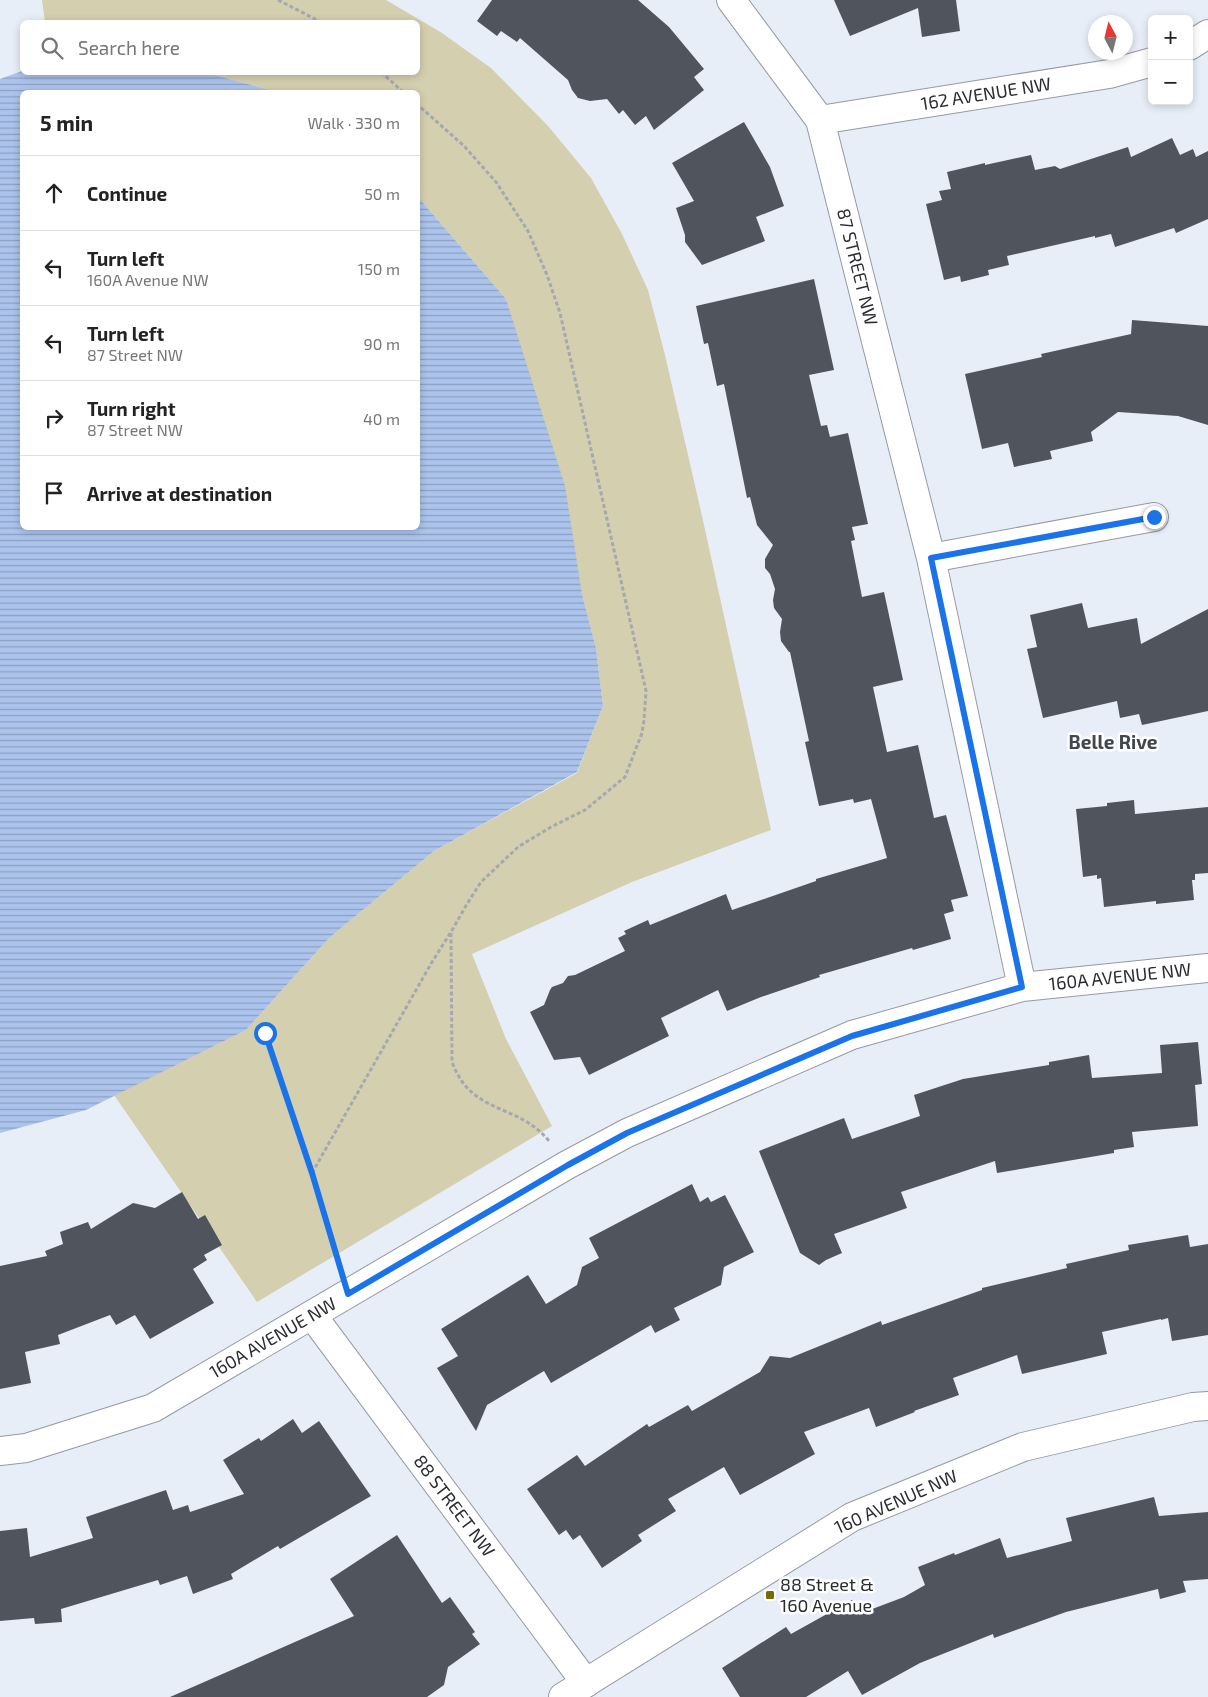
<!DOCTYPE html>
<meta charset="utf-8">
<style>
body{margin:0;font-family:"Exo 2",sans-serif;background:#f2f2f2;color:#222}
.controls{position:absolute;right:15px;top:15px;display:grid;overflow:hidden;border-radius:8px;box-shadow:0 2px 8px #0003}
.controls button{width:45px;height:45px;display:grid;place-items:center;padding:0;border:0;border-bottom:1px solid #e0e0e0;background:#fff;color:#222;font:25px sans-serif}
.compass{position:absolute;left:1088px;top:15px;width:45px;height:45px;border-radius:50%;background:#fff;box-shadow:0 2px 8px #0003;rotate:353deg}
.stop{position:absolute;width:15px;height:15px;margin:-11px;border:4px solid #1a73e8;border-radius:50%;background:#fff}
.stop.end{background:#1a73e8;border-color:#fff;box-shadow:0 1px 5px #0008}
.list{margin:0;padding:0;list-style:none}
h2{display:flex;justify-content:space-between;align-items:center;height:65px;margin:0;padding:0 20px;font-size:21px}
h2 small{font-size:16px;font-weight:400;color:#767676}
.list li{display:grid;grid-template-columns:32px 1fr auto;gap:15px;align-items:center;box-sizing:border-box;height:75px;padding:0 20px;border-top:1px solid #e0e0e0}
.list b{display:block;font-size:19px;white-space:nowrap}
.list p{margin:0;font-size:16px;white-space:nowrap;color:#767676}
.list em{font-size:16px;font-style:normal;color:#767676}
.icon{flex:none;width:28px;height:28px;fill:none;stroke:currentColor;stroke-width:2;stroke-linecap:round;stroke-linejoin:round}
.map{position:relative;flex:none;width:1208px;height:1697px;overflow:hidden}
.search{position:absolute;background:#fff;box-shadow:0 2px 8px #0003;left:20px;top:20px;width:400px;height:55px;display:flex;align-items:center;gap:12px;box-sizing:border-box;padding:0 18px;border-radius:8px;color:#767676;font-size:19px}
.panel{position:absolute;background:#fff;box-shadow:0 2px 8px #0003;left:20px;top:90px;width:400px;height:440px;border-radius:8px}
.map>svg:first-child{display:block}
.park{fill:#d4cfae}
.water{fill:url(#water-rules)}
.building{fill:#50555d}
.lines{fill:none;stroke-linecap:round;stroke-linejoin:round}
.minor-casing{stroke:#959aa2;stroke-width:30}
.tertiary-casing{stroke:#959aa2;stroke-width:30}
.path{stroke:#a4a8b0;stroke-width:3;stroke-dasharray:4 2.5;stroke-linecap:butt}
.minor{stroke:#fff;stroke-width:28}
.tertiary{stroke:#fff;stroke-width:28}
.route{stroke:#1a73e8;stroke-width:6}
.poi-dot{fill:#786a01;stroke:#fff;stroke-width:2}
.labels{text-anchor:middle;stroke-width:5;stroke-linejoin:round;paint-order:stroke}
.street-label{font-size:18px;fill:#2a2c30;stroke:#fff}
.poi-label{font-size:18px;fill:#2a2c30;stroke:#fff;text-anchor:start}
.neighbourhood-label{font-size:19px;font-weight:bold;fill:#42464e;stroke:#fff}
</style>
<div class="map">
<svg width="1208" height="1697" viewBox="0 0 1208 1697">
<defs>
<pattern id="water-rules" width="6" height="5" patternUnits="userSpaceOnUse" patternTransform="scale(1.25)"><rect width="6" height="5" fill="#acc4ec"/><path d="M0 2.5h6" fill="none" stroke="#8c9fc0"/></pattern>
</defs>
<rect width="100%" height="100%" fill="#e8eef8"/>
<path class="park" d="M42 0H386L442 33 491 68 548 126 591 178 622 234 648 290 665 355 702 516 771 830 632 882 472 954 506 1039 552 1126 257 1302 114 1095 246 1030 329 938 434 851 577 773 603 706 596 648 506 299 418 197V92H271L266 89 207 73 418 72V22H45Z"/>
<path class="water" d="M22 71V72L207 73 266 89 271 92H22V528H418V197L506 299 565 486 582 594 596 648 603 706 577 772 434 851 329 938 246 1030 86 1110 0 1133V79Z"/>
<path class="building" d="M492 0H638L669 27 704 69 694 77 704 90 654 130 646 116 635 125 623 110 619 114 607 99 590 101 578 98 572 90 568 80 520 38 517 42 501 31 497 36 477 21Z
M834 0H956L960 31 922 37 918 8 850 36Z
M744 122 770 167 784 206 756 217 765 241 702 265 685 242V235L676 208 694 201 672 163Z
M1172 138 1180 155 1193 149 1196 157 1208 151V219L1176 233 1174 228 1115 247 1111 234 1095 238V236L1007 256 1009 265 988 270 989 275 961 282 960 276 944 280 926 204 942 200 939 191 951 189 947 172 985 163V165L1031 155 1035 170 1055 166 1060 169 1128 147 1131 157Z
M814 279 834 370 809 375 821 426 827 425 830 437 848 433 868 524 852 527 855 540 851 541 862 597 884 592 903 680 873 687 887 752 918 745 934 818 946 815 968 896 951 900 954 911 944 914 951 939 913 950 912 948 819 975 820 977 761 997 727 1011 718 990 661 1018 669 1036 589 1075 580 1057 554 1060 530 1012 544 1005 550 990 552 987 563 983 568 976 575 975 625 951 618 938 626 934 624 931 648 920 650 925 726 894 732 910 816 881V879L887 858 871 799 854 803 853 799 819 806 805 742 809 741 790 652H789L781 641 780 632 782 619 774 608 773 600 775 589 770 574 765 568V559L773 545 757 525 750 497 747 498 724 384 717 386 708 343 704 344 696 306Z
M1132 320 1208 326V425L1178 416 1118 412 1091 432 1093 441 1050 451 1052 459 1014 467 1008 443 982 449 965 374 1042 357 1041 354 1131 334Z
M1082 603 1088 628 1137 618 1141 644 1208 609V711L1142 725 1139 714 1120 718 1117 701 1043 718 1027 649 1037 647 1030 615Z
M1134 800 1135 814 1208 807V873L1195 874V880H1192L1194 900 1156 904V901L1104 907 1101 878 1097 879V875L1083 877 1076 809 1107 806V803Z
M1198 1042 1202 1084 1195 1085 1198 1126 1132 1132 1134 1147 1114 1150V1153L997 1173 995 1161 901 1192 907 1208 834 1234 842 1253 826 1260 819 1265 800 1253 759 1151 844 1118 852 1139 920 1116 914 1095 963 1079 1049 1065V1062L1089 1055 1092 1078 1162 1073 1160 1045Z
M692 1184 700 1202 708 1197 711 1202 725 1195 754 1252 724 1267 721 1285 674 1308 680 1320 655 1333 651 1325 551 1383 544 1371 487 1405 476 1431 437 1368 458 1356 441 1329 528 1275 546 1304 577 1285 582 1267 599 1258 589 1238Z
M182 1192 198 1219 205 1215 222 1245 204 1255 207 1260 193 1269 214 1303 150 1339 135 1315 116 1325 110 1315 58 1335 60 1344 25 1352 31 1383 0 1389V1266L47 1256 45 1251 63 1244 60 1232 88 1222 91 1229 133 1203 155 1208Z
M1188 1235 1190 1247 1208 1244V1335L1172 1341 1168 1318 1161 1320V1319L1102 1332 1107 1354 1022 1374 1017 1355 953 1378 959 1395 914 1411 915 1412 876 1427 869 1408 804 1432 815 1454 740 1495 724 1467 668 1499 676 1511 638 1535 642 1541 602 1568 580 1535 573 1540 566 1530 559 1535 527 1489 577 1455 585 1466 647 1424 649 1427 688 1405 692 1411 760 1372 770 1356 790 1358 881 1321 882 1325 982 1290V1288L1067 1268 1066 1264 1129 1250 1128 1245Z
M293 1419 302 1433 319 1421 371 1496 280 1549 278 1546 231 1574 233 1579 193 1594 187 1576 160 1585 158 1580 61 1609 62 1622 35 1624 34 1618 0 1621V1531L27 1528 30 1557 93 1538 86 1517 166 1490 173 1510 188 1505 190 1512 244 1494 223 1460 259 1438 261 1441Z
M1154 1497 1159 1516 1208 1512V1579L1183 1581 1186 1592 1160 1599 1158 1589 1066 1612 994 1638 993 1634 920 1663 862 1695 848 1671 806 1697H740L722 1668 786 1627 791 1634 852 1600 859 1614 904 1597 925 1585 918 1567 954 1553 955 1555 1000 1538 1007 1558 1072 1541 1066 1518Z
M397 1535 442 1603 450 1597 475 1632 472 1634 480 1644 448 1667 444 1685 427 1697H170L354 1616 330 1579Z"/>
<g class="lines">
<defs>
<path id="minor" d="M731 0 820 120 931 558 1022 987
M1189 46 1208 34
M820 120 1109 74 1152 62
M931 558 1154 517
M312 1315 586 1683
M0 1451 26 1448 153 1408 567 1165 627 1133 852 1035 1022 987 1208 968"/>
<path id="tertiary" d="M563 1697 852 1517 1023 1447 1193 1407 1208 1406"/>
</defs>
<use href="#minor" class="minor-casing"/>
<use href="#tertiary" class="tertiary-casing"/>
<path class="path" d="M278 0 321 22
M381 72 403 92
M451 933 452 1062C472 1116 517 1102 549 1141
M265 1033 312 1173 339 1263
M312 1173 432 962 451 932 467 904 481 882 518 847 551 827 585 810 625 777 642 733 644 720 646 691 639 660 560 313 547 275 528 231 496 182 464 146 418 105"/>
<use href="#minor" class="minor"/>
<use href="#tertiary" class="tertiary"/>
</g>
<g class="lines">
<path class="route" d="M265 1033 312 1173 348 1294 568 1165 627 1133 852 1036 1022 987 931 558 1154 517"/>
</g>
<rect class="poi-dot" x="765" y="1590" width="10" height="10" rx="2.5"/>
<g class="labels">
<g class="street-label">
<text transform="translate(986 94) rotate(-9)" y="6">162 AVENUE NW</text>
<text transform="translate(857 267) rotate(76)" y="6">87 STREET NW</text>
<text transform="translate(1120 977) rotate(-6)" y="6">160A AVENUE NW</text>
<text transform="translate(273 1338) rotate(-30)" y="6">160A AVENUE NW</text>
<text transform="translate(896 1502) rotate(-24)" y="6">160 AVENUE NW</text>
<text transform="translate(454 1506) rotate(53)" y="6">88 STREET NW</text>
</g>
<g class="poi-label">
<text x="780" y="1591">88 Street &amp;<tspan x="780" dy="21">160 Avenue</tspan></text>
</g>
<g class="neighbourhood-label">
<text x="1113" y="749">Belle Rive</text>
</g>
</g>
</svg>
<div class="controls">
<button>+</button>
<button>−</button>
</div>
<svg class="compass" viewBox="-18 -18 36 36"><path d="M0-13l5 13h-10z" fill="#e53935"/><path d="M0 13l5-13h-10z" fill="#767676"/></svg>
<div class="stop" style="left:265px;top:1033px"></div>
<div class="stop end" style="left:1154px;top:517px"></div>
<div class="search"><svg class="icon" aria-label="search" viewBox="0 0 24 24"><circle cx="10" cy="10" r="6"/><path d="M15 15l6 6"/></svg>Search here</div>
<section class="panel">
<h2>5 min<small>Walk · 330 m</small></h2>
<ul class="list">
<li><svg class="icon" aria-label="ahead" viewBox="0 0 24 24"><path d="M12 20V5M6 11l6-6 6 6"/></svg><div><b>Continue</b></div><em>50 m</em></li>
<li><svg class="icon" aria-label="left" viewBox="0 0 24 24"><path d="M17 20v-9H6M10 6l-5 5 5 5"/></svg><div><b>Turn left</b><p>160A Avenue NW</p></div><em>150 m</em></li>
<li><svg class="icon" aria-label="left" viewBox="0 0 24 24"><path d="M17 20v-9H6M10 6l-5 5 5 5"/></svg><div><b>Turn left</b><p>87 Street NW</p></div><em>90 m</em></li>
<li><svg class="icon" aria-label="right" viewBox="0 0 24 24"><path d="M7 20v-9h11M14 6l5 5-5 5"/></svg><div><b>Turn right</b><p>87 Street NW</p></div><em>40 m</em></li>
<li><svg class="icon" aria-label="arrive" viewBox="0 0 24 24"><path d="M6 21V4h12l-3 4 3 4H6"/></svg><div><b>Arrive at destination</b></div></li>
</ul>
</section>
</div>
